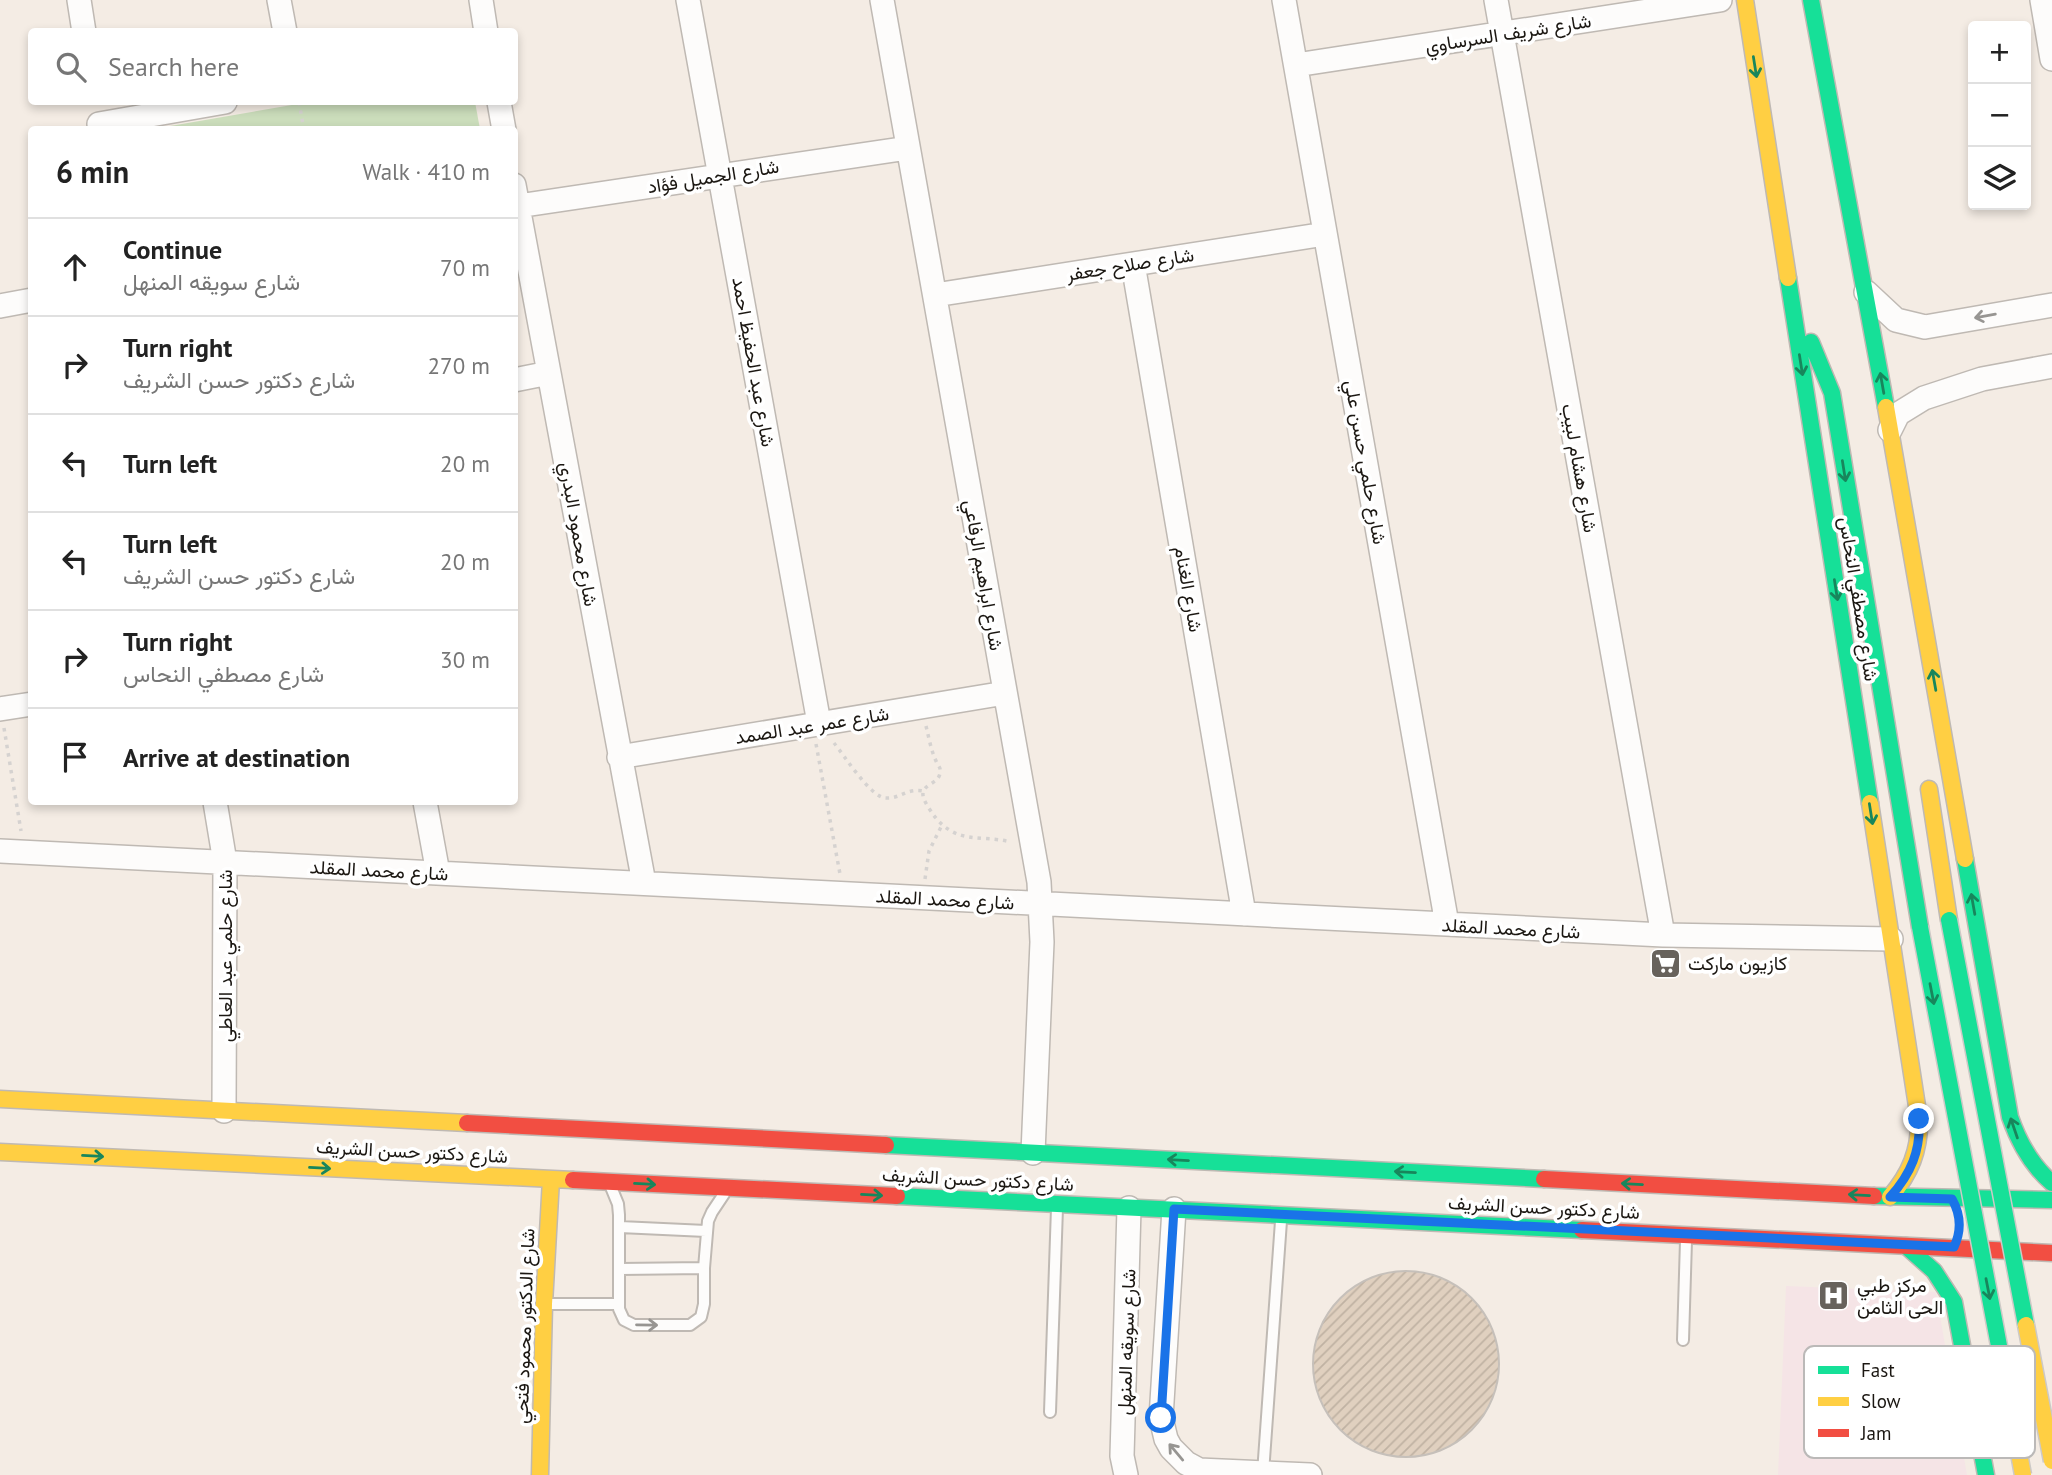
<!DOCTYPE html>
<meta charset="utf-8">
<style>
body{margin:0;font-family:"PT Sans",Vazirmatn,sans-serif;background:#f6f6f6;color:#222}
.controls{position:absolute;right:21px;top:21px;display:grid;overflow:hidden;border-radius:7px;box-shadow:0 4px 10px #0003}
.controls button{width:63px;height:63px;display:grid;place-items:center;padding:0;border:0;border-bottom:2px solid #e0e0e0;background:#fff;color:#222;font:35px sans-serif}
.stop{position:absolute;width:21px;height:21px;margin:-16px;border:5px solid #1a73e8;border-radius:50%;background:#fff}
.stop.end{background:#1a73e8;border-color:#fff;box-shadow:0 2px 7px #0008}
.list{margin:0;padding:0;list-style:none}
h2{display:flex;justify-content:space-between;align-items:center;height:91px;margin:0;padding:0 28px;font-size:30px}
h2 small{font-size:23px;font-weight:400;color:#767676}
.list li{display:grid;grid-template-columns:46px 1fr auto;gap:21px;align-items:center;box-sizing:border-box;height:98px;padding:0 28px;border-top:2px solid #e0e0e0}
.list b{display:block;font-size:26px;white-space:nowrap}
.list p{margin:0;font-size:23px;white-space:nowrap;color:#767676}
.list em{font-size:23px;font-style:normal;color:#767676}
.icon{flex:none;width:38px;height:38px;fill:none;stroke:currentColor;stroke-width:2;stroke-linecap:round;stroke-linejoin:round}
.map{position:relative;flex:none;width:2052px;height:1475px;overflow:hidden}
.search{position:absolute;background:#fff;box-shadow:0 4px 10px #0003;left:28px;top:28px;width:490px;height:77px;display:flex;align-items:center;gap:18px;box-sizing:border-box;padding:0 24px;border-radius:7px;color:#767676;font-size:26px}
.panel{position:absolute;background:#fff;box-shadow:0 4px 10px #0003;left:28px;top:126px;width:490px;height:679px;border-radius:7px}
.map>svg:first-child{display:block}
.education{fill:#f5e4e6}
.green{fill:#cbddbb}
.building{fill:url(#building-hatch);stroke:#c6c0ba;stroke-width:2}
.lines{fill:none;stroke-linecap:round;stroke-linejoin:round}
.lane-casing{stroke:#bfb9b3;stroke-width:14}
.street-casing{stroke:#bfb9b3;stroke-width:26}
.fast-casing{stroke:#bfb9b3;stroke-width:19}
.slow-casing{stroke:#bfb9b3;stroke-width:19}
.jam-casing{stroke:#bfb9b3;stroke-width:19}
.path{stroke:#d5d2d0;stroke-width:3.5;stroke-dasharray:3.5 5;stroke-linecap:butt}
.lane{stroke:#fdfcfb;stroke-width:10}
.street{stroke:#fdfcfb;stroke-width:23}
.fast{stroke:#16e098;stroke-width:16}
.slow{stroke:#ffcf43;stroke-width:16}
.jam{stroke:#f24e42;stroke-width:16}
.fast-bridge-casing{stroke:#cdc9c6;stroke-width:19;stroke-linecap:butt}
.slow-bridge-casing{stroke:#cdc9c6;stroke-width:19;stroke-linecap:butt}
.fast-bridge{stroke:#16e098;stroke-width:16}
.slow-bridge{stroke:#ffcf43;stroke-width:16}
.oneway{stroke:#18865c}
.oneway2{stroke:#979592}
.route{stroke:#1a73e8;stroke-width:9}
.labels{text-anchor:middle;stroke-width:7;stroke-linejoin:round;paint-order:stroke}
.street-label{font-size:19px;fill:#1b1712;stroke:#fff}
.poi-label{font-size:19px;fill:#1b1712;stroke:#fff;text-anchor:start}
.key{fill:#fff;stroke:#bbb9b8;stroke-width:2}
.key-label{font-size:19px;fill:#1b1712}
</style>
<div class="map">
<svg width="2052" height="1475" viewBox="0 0 2052 1475">
<defs>
<pattern id="building-hatch" width="6" height="6" patternUnits="userSpaceOnUse" patternTransform="scale(1.75)"><rect width="6" height="6" fill="#e0d0bf"/><path d="M-1 1l2-2M0 6l6-6M5 7l2-2" fill="none" stroke="#c0b2a3"/></pattern>
</defs>
<rect width="100%" height="100%" fill="#f4ece4"/>
<path class="education" d="M1786 1286 1936 1292 1967 1475H1778Z"/>
<path class="green" d="M309 102H475L480 129H153Z"/>
<path class="building" d="M1313 1364a93 93 0 1 1 186 0a93 93 0 1 1-186 0Z"/>
<g class="lines">
<defs>
<path id="lane" d="M611 1187 618 1204 619 1215V1309L624 1320 634 1325H690L701 1317 704 1304V1268L708 1221 712 1212 724 1194
M620 1227 706 1231
M620 1269 704 1268
M547 1304H619
M1683 1340 1686 1241
M1050 1412 1057 1208
M1263 1473 1281 1221"/>
<path id="street" d="M79 0 84 32
M279 0 285 32
M481 0 486 32
M688 0 819 723
M882 0 1039 882 1042 942 1033 1153
M1284 0 1447 924
M1496 0 1663 935
M2042 0 2052 59
M1296 65 1720 0
M499 102 504 130
M99 124 225 102
M514 185 644 883
M518 206 908 148
M1133 264 1244 914
M1866 292 1896 320 1925 327 2052 305
M935 295 1325 234
M0 306 32 300
M514 380 549 373
M1890 430 1898 414 1924 398 1982 379 2052 366
M0 709 32 704
M619 757 1005 693
M215 802 225 862 224 1111
M425 802 438 873
M0 851 1663 935 1891 939
M1174 1209 1161 1418 1166 1439 1171 1448 1186 1463 1199 1470 1310 1475
M1126 1475 1122 1456 1129 1208"/>
<path id="fast" d="M1811 0 1886 407
M1788 278 1870 803
M1811 342 1832 393 1920 927
M1965 859 2010 1117C2019 1143 2031 1165 2052 1183
M886 1145 1544 1179
M897 1196 1582 1230
M1874 1196 2052 1200
M1906 1246 1934 1271 1954 1302 1986 1475"/>
<path id="slow" d="M1745 0 1788 278
M1886 407 1965 859
M1929 789 1949 920
M1870 803 1919 1119C1920 1150 1910 1174 1890 1197
M0 1099 467 1123
M0 1152 573 1180
M540 1475 544 1304 551 1179"/>
<path id="jam" d="M467 1123 886 1145
M1544 1179 1874 1196
M573 1180 897 1196
M1582 1230 2052 1253"/>
</defs>
<use href="#lane" class="lane-casing"/>
<use href="#street" class="street-casing"/>
<use href="#fast" class="fast-casing"/>
<use href="#slow" class="slow-casing"/>
<use href="#jam" class="jam-casing"/>
<path class="path" d="M299 102 304 130
M926 726C929 738 931 751 937 763 939 767 941 768 940 773 939 783 924 784 923 793 922 799 929 808 932 813 956 846 979 834 1011 842
M4 728 21 831
M834 743C844 755 871 798 886 798 900 799 906 788 923 791
M816 744 840 874
M925 879 929 851 942 825"/>
<use href="#lane" class="lane"/>
<use href="#street" class="street"/>
<use href="#fast" class="fast"/>
<use href="#slow" class="slow"/>
<use href="#jam" class="jam"/>
<defs>
<path id="fast-bridge" d="M1949 920 2026 1325
M1920 927 2006 1383"/>
<path id="slow-bridge" d="M2026 1325 2052 1461
M2006 1383 2023 1475"/>
</defs>
<use href="#fast-bridge" class="fast-bridge-casing"/>
<use href="#slow-bridge" class="slow-bridge-casing"/>
<use href="#fast-bridge" class="fast-bridge"/>
<use href="#slow-bridge" class="slow-bridge"/>
</g>
<defs><path id="oneway-shaft" d="M-6 0H5M1.5-3L5.5 0L1.5 3" fill="none" stroke-width="1.6" stroke-linecap="round" stroke-linejoin="round" transform="scale(1.75)"/></defs>
<g class="oneway">
<use href="#oneway-shaft" transform="translate(1755 67) rotate(81)"/>
<use href="#oneway-shaft" transform="translate(1801 365) rotate(81)"/>
<use href="#oneway-shaft" transform="translate(1882 383) rotate(-100)"/>
<use href="#oneway-shaft" transform="translate(1844 471) rotate(81)"/>
<use href="#oneway-shaft" transform="translate(1836 590) rotate(81)"/>
<use href="#oneway-shaft" transform="translate(1934 680) rotate(-100)"/>
<use href="#oneway-shaft" transform="translate(1871 814) rotate(81)"/>
<use href="#oneway-shaft" transform="translate(1973 904) rotate(-100)"/>
<use href="#oneway-shaft" transform="translate(1932 994) rotate(79)"/>
<use href="#oneway-shaft" transform="translate(2014 1128) rotate(-109)"/>
<use href="#oneway-shaft" transform="translate(93 1156) rotate(3)"/>
<use href="#oneway-shaft" transform="translate(1178 1160) rotate(-177)"/>
<use href="#oneway-shaft" transform="translate(320 1168) rotate(3)"/>
<use href="#oneway-shaft" transform="translate(1405 1172) rotate(-177)"/>
<use href="#oneway-shaft" transform="translate(645 1184) rotate(3)"/>
<use href="#oneway-shaft" transform="translate(1632 1184) rotate(-177)"/>
<use href="#oneway-shaft" transform="translate(872 1195) rotate(3)"/>
<use href="#oneway-shaft" transform="translate(1859 1195) rotate(-177)"/>
<use href="#oneway-shaft" transform="translate(1988 1289) rotate(79)"/>
</g>
<g class="oneway2">
<use href="#oneway-shaft" transform="translate(1985 316) rotate(170)"/>
<use href="#oneway-shaft" transform="translate(647 1325) rotate(1)"/>
<use href="#oneway-shaft" transform="translate(1176 1452) rotate(-130)"/>
</g>
<g class="lines">
<path class="route" d="M1161 1418 1174 1209 1954 1247C1962 1230 1961 1215 1952 1199L1890 1197C1911 1174 1921 1150 1919 1119"/>
</g>
<defs>
<symbol id="supermarket-square" viewBox="-11 -11 22 22"><rect x="-9" y="-9" width="18" height="18" rx="4" fill="#67625c" stroke="#fff"/><path d="M-6-5.5h2.5l.6 2H6L4.5 2H-2.5L-4.4-4H-6ZM-1.5 3.2a1.3 1.3 0 1 0 .1 0ZM3 3.2a1.3 1.3 0 1 0 .1 0Z" fill="#fff"/></symbol>
<symbol id="hospital-square" viewBox="-11 -11 22 22"><rect x="-9" y="-9" width="18" height="18" rx="4" fill="#67625c" stroke="#fff"/><path d="M-5-5h3v3.5h4V-5h3V5h-3V1.5h-4V5h-3Z" fill="#fff"/></symbol>
</defs>
<g fill-rule="evenodd">
<use href="#supermarket-square" x="1648" y="946" width="35" height="35"/>
<use href="#hospital-square" x="1816" y="1278" width="35" height="35"/>
</g>
<g class="labels">
<g class="street-label">
<text transform="translate(1508 33) rotate(-9)" y="7">شارع شريف السرساوي</text>
<text transform="translate(713 176) rotate(-9)" y="7">شارع الجميل فؤاد</text>
<text transform="translate(1130 264) rotate(-9)" y="7">شارع صلاح جعفر</text>
<text transform="translate(754 362) rotate(80)" y="7">شارع عبد الحفيظ احمد</text>
<text transform="translate(1366 462) rotate(80)" y="7">شارع حلمي حسن علي</text>
<text transform="translate(1580 468) rotate(80)" y="7">شارع هشام لبيب</text>
<text transform="translate(579 534) rotate(80)" y="7">شارع محمود البدري</text>
<text transform="translate(984 575) rotate(80)" y="7">شارع ابراهيم الرفاعي</text>
<text transform="translate(1189 589) rotate(80)" y="7">شارع الغنام</text>
<text transform="translate(1859 599) rotate(81)" y="7">شارع مصطفي النحاس</text>
<text transform="translate(812 725) rotate(-9)" y="7">شارع عمر عبد الصمد</text>
<text transform="translate(379 870) rotate(3)" y="7">شارع محمد المقلد</text>
<text transform="translate(945 899) rotate(3)" y="7">شارع محمد المقلد</text>
<text transform="translate(1511 928) rotate(3)" y="7">شارع محمد المقلد</text>
<text transform="translate(225 956) rotate(-90)" y="7">شارع حلمي عبد العاطي</text>
<text transform="translate(412 1151) rotate(3)" y="7">شارع دكتور حسن الشريف</text>
<text transform="translate(978 1179) rotate(3)" y="7">شارع دكتور حسن الشريف</text>
<text transform="translate(1544 1207) rotate(3)" y="7">شارع دكتور حسن الشريف</text>
<text transform="translate(524 1326) rotate(-88)" y="7">شارع الدكتور محمود فتحي</text>
<text transform="translate(1126 1342) rotate(-88)" y="7">شارع سويقه المنهل</text>
</g>
<g class="poi-label">
<text x="1688" y="970">كازيون ماركت</text>
<text x="1857" y="1292">مركز طبي<tspan x="1857" dy="22">الحى الثامن</tspan></text>
</g>
</g>
<rect x="1804" y="1346" width="231" height="112" rx="10" class="key"/>
<rect x="1818" y="1366" width="31" height="8" fill="#16e098"/>
<rect x="1818" y="1397" width="31" height="9" fill="#ffcf43"/>
<rect x="1818" y="1429" width="31" height="8" fill="#f24e42"/>
<g class="key-label">
<text x="1861" y="1377">Fast</text>
<text x="1861" y="1408">Slow</text>
<text x="1861" y="1440">Jam</text>
</g>
</svg>
<div class="controls">
<button>+</button>
<button>−</button>
<button><svg class="icon" aria-label="layers" viewBox="0 0 24 24"><path d="M12 4l9 5-9 5-9-5zM3 14l9 5 9-5"/></svg></button>
</div>
<div class="stop" style="left:1161px;top:1418px"></div>
<div class="stop end" style="left:1919px;top:1119px"></div>
<div class="search"><svg class="icon" aria-label="search" viewBox="0 0 24 24"><circle cx="10" cy="10" r="6"/><path d="M15 15l6 6"/></svg>Search here</div>
<section class="panel">
<h2>6 min<small>Walk · 410 m</small></h2>
<ul class="list">
<li><svg class="icon" aria-label="ahead" viewBox="0 0 24 24"><path d="M12 20V5M6 11l6-6 6 6"/></svg><div><b>Continue</b><p>شارع سويقه المنهل</p></div><em>70 m</em></li>
<li><svg class="icon" aria-label="right" viewBox="0 0 24 24"><path d="M7 20v-9h11M14 6l5 5-5 5"/></svg><div><b>Turn right</b><p>شارع دكتور حسن الشريف</p></div><em>270 m</em></li>
<li><svg class="icon" aria-label="left" viewBox="0 0 24 24"><path d="M17 20v-9H6M10 6l-5 5 5 5"/></svg><div><b>Turn left</b></div><em>20 m</em></li>
<li><svg class="icon" aria-label="left" viewBox="0 0 24 24"><path d="M17 20v-9H6M10 6l-5 5 5 5"/></svg><div><b>Turn left</b><p>شارع دكتور حسن الشريف</p></div><em>20 m</em></li>
<li><svg class="icon" aria-label="right" viewBox="0 0 24 24"><path d="M7 20v-9h11M14 6l5 5-5 5"/></svg><div><b>Turn right</b><p>شارع مصطفي النحاس</p></div><em>30 m</em></li>
<li><svg class="icon" aria-label="arrive" viewBox="0 0 24 24"><path d="M6 21V4h12l-3 4 3 4H6"/></svg><div><b>Arrive at destination</b></div></li>
</ul>
</section>
</div>
